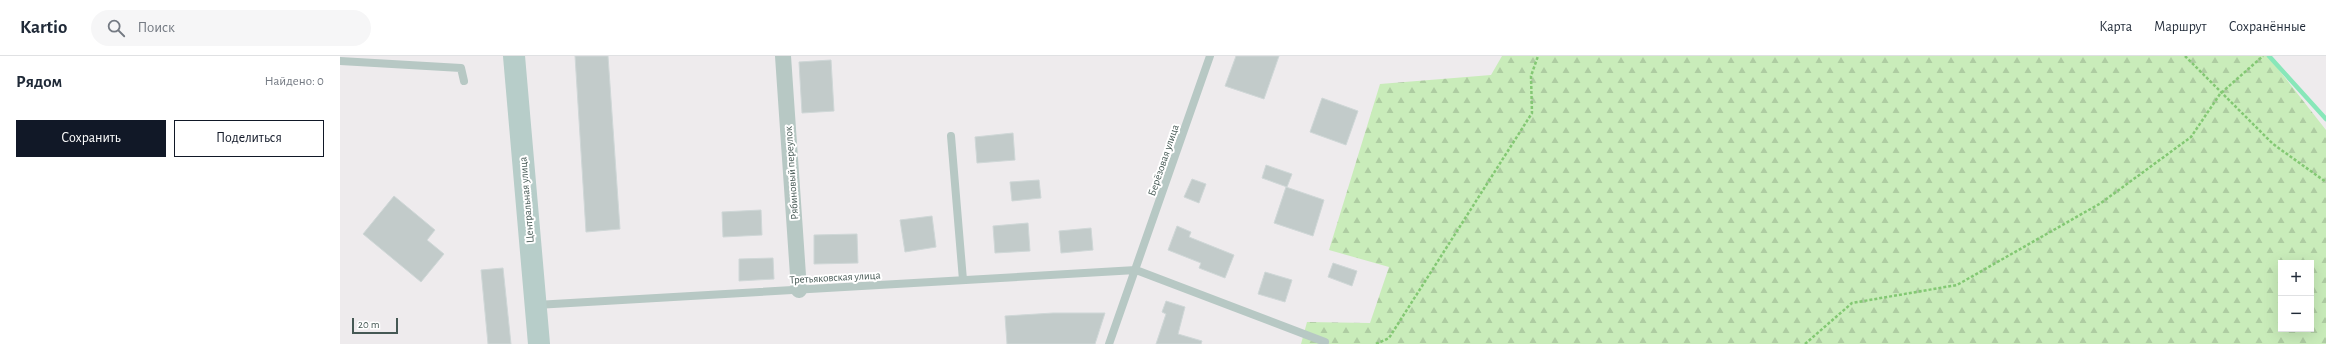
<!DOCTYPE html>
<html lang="ru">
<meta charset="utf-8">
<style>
body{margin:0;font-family:"Alegreya Sans",sans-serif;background:#f6f6f7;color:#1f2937}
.controls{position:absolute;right:12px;bottom:12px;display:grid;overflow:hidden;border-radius:0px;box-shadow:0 4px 16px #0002}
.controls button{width:36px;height:36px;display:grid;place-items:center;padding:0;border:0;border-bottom:1px solid #e0e1e3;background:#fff;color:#1f2937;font:20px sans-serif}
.scale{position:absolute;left:12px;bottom:10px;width:46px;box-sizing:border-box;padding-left:4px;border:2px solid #455854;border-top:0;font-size:11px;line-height:14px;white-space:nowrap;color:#455854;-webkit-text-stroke:3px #fff;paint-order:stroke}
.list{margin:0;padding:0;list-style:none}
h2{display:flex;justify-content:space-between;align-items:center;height:52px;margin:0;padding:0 16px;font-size:17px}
h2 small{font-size:13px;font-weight:400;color:#747a83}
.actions{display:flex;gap:8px;padding:12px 16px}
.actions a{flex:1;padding:9px 0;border:1px solid #111827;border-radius:0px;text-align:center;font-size:14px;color:#111827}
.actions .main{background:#111827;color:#fff}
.icon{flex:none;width:22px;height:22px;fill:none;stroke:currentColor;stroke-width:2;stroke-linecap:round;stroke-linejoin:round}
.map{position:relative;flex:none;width:1986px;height:288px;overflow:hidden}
header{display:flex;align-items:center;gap:24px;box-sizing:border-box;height:56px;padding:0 20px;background:#fff;border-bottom:1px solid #e0e1e3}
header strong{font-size:19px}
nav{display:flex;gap:22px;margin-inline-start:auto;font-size:14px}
.search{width:280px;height:36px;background:#f6f6f7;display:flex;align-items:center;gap:10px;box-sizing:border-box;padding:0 14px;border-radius:22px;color:#747a83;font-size:15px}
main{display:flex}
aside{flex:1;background:#fff}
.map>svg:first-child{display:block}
.forest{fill:url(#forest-firs);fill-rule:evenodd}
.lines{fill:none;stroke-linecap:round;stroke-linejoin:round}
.stream{stroke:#88e7b9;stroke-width:4.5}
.building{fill:#c2cbca;stroke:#cfd7d7}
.path{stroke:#83c873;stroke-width:2.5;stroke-dasharray:3 2;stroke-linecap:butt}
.lane{stroke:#b7c8c4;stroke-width:8}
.street{stroke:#b7c8c4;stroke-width:16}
.secondary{stroke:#b7cdc9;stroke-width:22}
.labels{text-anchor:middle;stroke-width:4;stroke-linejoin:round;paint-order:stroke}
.street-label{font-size:11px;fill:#455854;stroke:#fff}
</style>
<header>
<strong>Kartio</strong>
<div class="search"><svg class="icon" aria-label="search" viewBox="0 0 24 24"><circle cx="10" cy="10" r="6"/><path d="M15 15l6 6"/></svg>Поиск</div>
<nav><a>Карта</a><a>Маршрут</a><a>Сохранённые</a></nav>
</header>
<main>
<aside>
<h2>Рядом<small>Найдено: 0</small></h2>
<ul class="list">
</ul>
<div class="actions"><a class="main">Сохранить</a><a>Поделиться</a></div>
</aside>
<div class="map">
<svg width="1986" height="288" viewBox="0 0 1986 288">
<defs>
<pattern id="forest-firs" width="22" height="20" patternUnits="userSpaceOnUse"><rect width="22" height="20" fill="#c9ecba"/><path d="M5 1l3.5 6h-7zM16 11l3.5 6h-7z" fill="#aecca2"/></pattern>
</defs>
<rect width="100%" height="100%" fill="#eeebed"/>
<path class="forest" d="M1162 0H1928L1986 74V288H961L967 266 1030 267 1049 211 989 194 1040 28 1151 19ZM1941 207H1971V273H1941Z"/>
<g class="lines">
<path class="stream" d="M1929 0 1986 63"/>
</g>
<path class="building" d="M235 0H268L280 173 246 176Z
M896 0H939L924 43 885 30Z
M491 4 494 55 462 57 459 6Z
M982 42 1018 55 1006 89 970 76Z
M673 77 675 104 637 107 635 81Z
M926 109 952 118 947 131 922 122Z
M852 123 866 128 859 147 844 141Z
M699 124 701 142 672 145 670 126Z
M946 131 984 144 973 180 934 167Z
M54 140 95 174 87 184 104 198 81 226 23 178Z
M421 154 422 179 383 181 382 156Z
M592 160 596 191 565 196 560 164Z
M688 167 690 195 655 197 653 170Z
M837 170 851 176 849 181 894 199 885 222 859 212 861 207 828 194Z
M751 172 753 194 721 197 719 175Z
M517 178 518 207 474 208V179Z
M433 202 434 223 399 225V203Z
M993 207 1017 215 1012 230 988 221Z
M163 212 171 288H148L141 214Z
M925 216 952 224 945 246 918 238Z
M826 245 845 251 838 278 862 285 861 288H816L826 258 822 256Z
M713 257H765L755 288H667L665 260Z"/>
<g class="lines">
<path class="path" d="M1845 0 1933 88 1986 126
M1036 288 1049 282 1192 57 1191 20 1198 0
M1465 288 1512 247 1617 229 1761 147 1851 81 1880 38 1923 0"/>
<path class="lane" d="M0 5 121 12 124 25
M611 80 623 224
M196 249 796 214 985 286
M769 288 870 0"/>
<path class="street" d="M443 0 459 234"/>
<path class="secondary" d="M174 0 199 288"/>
</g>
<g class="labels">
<g class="street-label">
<text transform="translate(823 104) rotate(-71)" y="4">Берёзовая улица</text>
<text transform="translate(451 117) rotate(-94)" y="4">Рябиновый переулок</text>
<text transform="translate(186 144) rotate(-95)" y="4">Центральная улица</text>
<text transform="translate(495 221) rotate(-3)" y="4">Третьяковская улица</text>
</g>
</g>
</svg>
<div class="controls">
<button>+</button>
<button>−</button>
</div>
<div class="scale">20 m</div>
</div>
</main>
